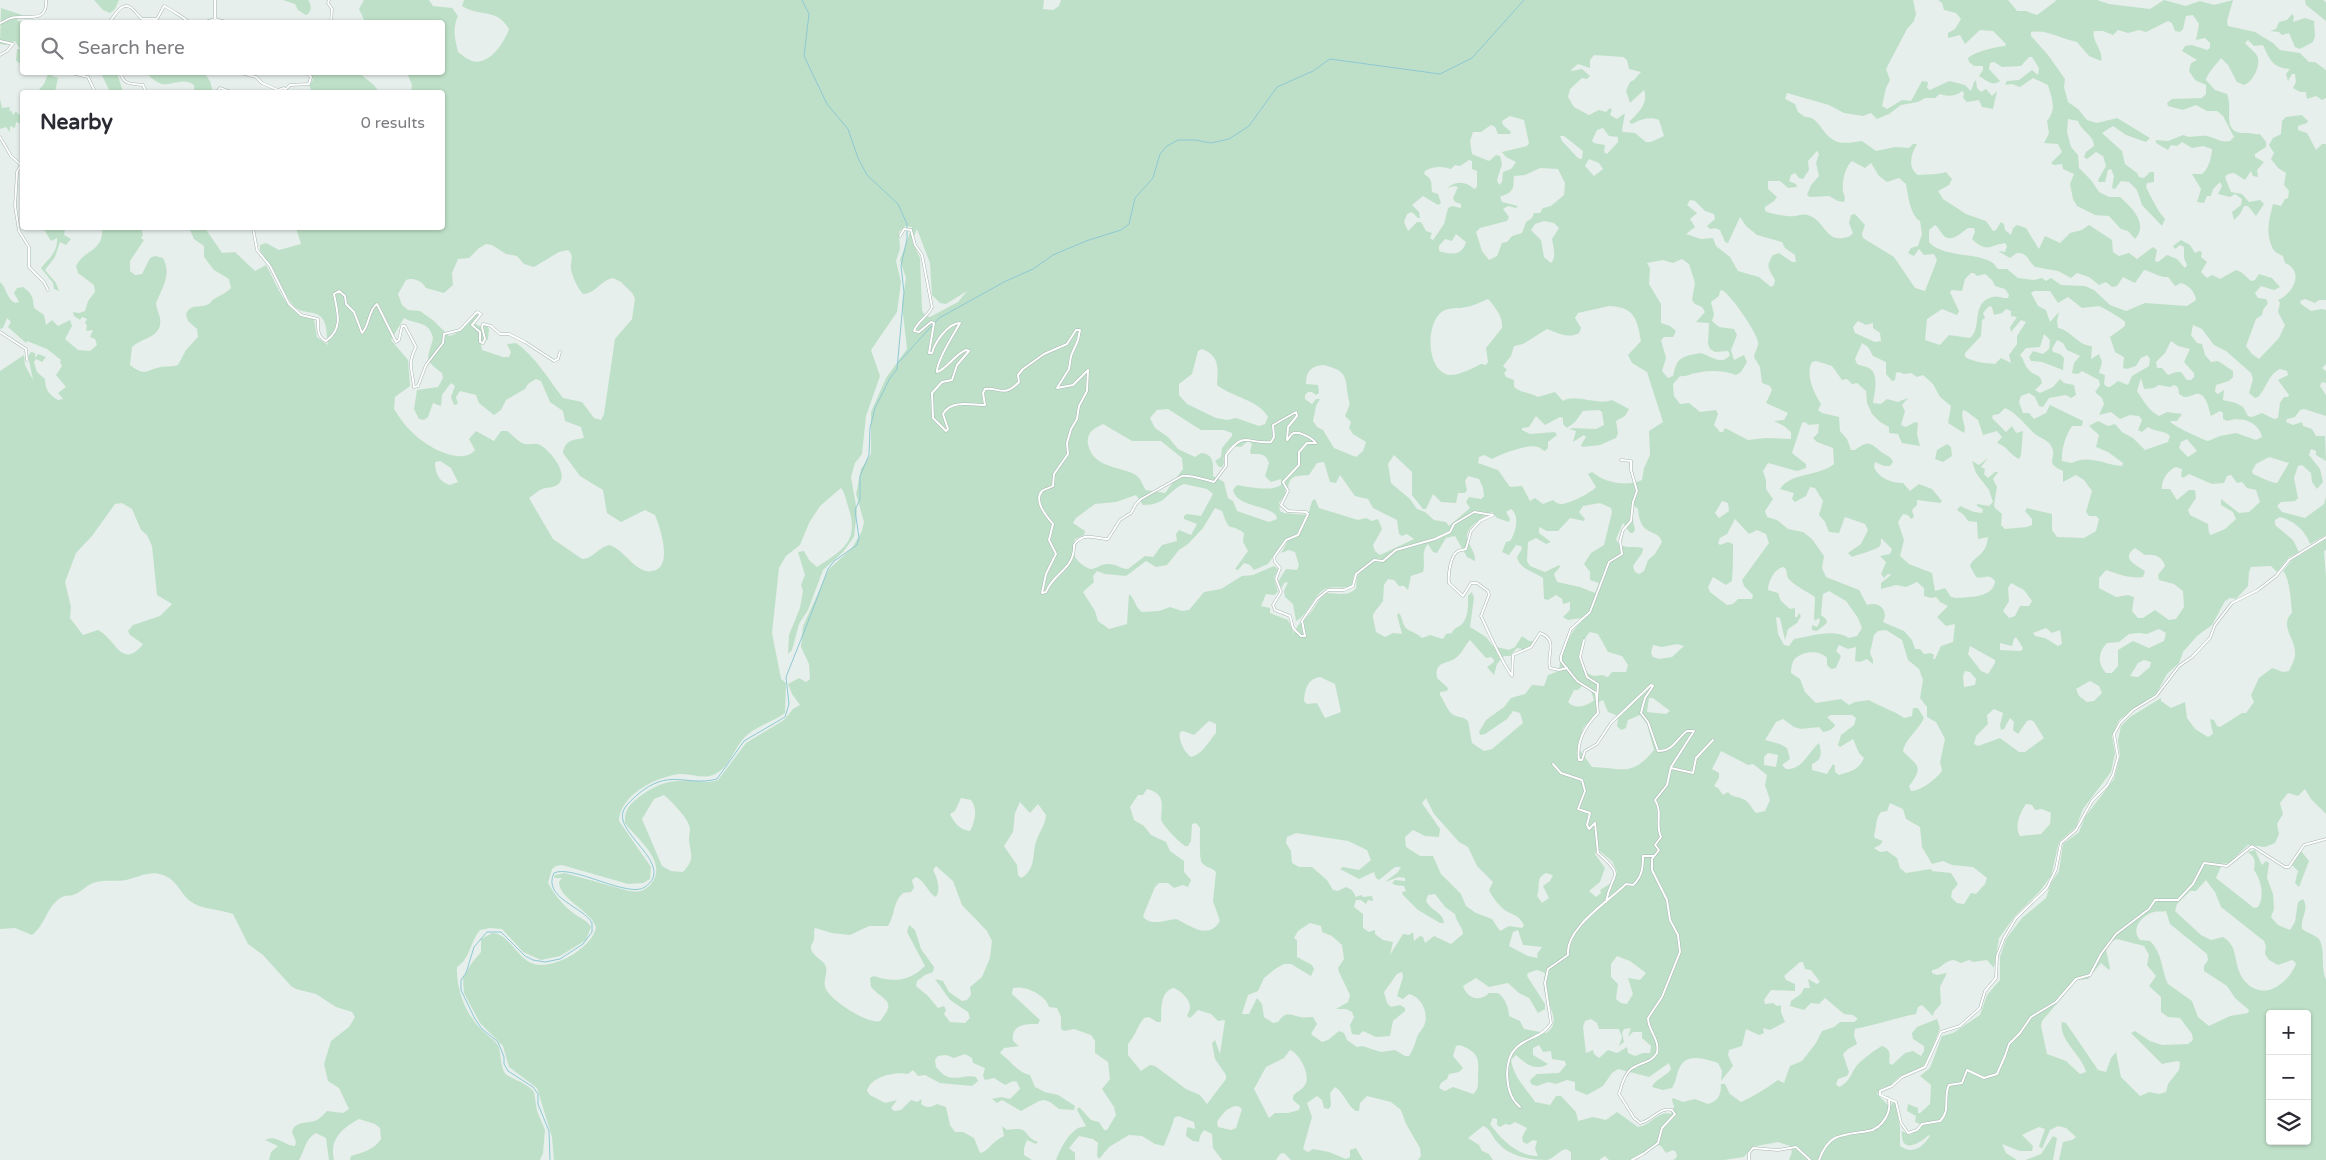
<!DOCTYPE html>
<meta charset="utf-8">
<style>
body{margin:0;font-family:"Varela Round",sans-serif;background:#f2f2f3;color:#2b2b33}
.controls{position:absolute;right:15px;bottom:15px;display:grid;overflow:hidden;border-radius:5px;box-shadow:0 1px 4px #0004}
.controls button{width:45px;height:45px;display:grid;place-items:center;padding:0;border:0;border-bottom:1px solid #e1e1e2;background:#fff;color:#2b2b33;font:25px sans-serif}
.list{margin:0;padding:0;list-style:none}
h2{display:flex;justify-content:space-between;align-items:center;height:65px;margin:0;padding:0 20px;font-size:21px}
h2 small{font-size:16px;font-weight:400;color:#7c7c81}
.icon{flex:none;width:28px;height:28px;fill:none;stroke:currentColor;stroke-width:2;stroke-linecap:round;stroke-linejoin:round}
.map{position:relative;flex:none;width:2326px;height:1160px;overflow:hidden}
.search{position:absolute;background:#fff;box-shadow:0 1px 4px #0004;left:20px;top:20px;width:425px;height:55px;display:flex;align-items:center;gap:12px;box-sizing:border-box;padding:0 18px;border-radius:5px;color:#7c7c81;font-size:19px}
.panel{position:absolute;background:#fff;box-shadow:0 1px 4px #0004;left:20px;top:90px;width:425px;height:140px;border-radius:5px}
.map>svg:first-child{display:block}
.green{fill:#bfe0c8;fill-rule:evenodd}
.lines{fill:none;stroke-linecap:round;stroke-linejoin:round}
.stream{stroke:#8ec9d4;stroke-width:1}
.minor-casing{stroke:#a8b8b2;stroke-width:3}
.minor{stroke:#fff;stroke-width:2}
</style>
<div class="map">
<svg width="2326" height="1160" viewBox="0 0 2326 1160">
<rect width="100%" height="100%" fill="#e6efeb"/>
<path class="green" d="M94 0H119L115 9 110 13 103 10Z
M283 0H308C312 5 312 12 306 15L298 10 295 4Z
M364 0H429L433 6 452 8 458 16C452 29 455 39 458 52 462 55 467 59 472 61 489 66 504 43 509 29 496 7 481 18 462 6L464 0H1044L1043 9 1053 10 1059 6 1061 0H1913L1916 14 1914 21 1907 29 1886 69 1890 80 1886 88 1882 106 1887 109 1902 100 1911 101 1922 81 1928 82 1927 88 1930 90 1949 81 1965 85 1971 91 1974 82 1976 80 1977 88 1981 92 1986 89 1992 96 1997 91 1993 109 1982 107 1979 100 1967 102 1963 98 1964 93 1962 91C1957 96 1947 97 1940 94L1935 98H1925L1918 102 1901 105 1889 114 1877 119 1871 113 1863 116 1844 113 1829 105 1787 93 1785 99 1795 104 1798 112 1805 117C1820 116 1821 136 1838 142 1846 144 1854 142 1862 141L1876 151 1895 147 1909 148 1913 144H1917C1911 154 1907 167 1918 175 1929 174 1936 175 1946 172L1952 179 1949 185 1938 191 1943 199 1966 214 1986 221 1993 231 1996 230 2001 222 2004 224 2005 230 2011 235 2013 228 2017 225 2026 228 2039 249 2045 236 2060 243 2070 233 2082 230 2089 225 2112 240 2113 252 2119 256 2129 253 2137 259 2153 247 2157 250 2155 261 2158 262 2167 255 2177 259 2185 268 2187 265 2184 258V247L2180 245 2175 249 2173 246 2181 240 2190 245 2195 253 2199 251 2202 252 2201 257 2207 262 2201 272 2207 278 2212 275 2220 279 2236 270 2241 272 2251 281 2255 280 2259 274 2272 278 2280 287 2274 290 2261 286 2255 293 2258 298 2266 299 2268 303 2263 310 2262 315 2256 319 2246 346 2252 354 2259 359 2279 338 2285 325 2278 312 2280 303 2278 300C2293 294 2305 271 2285 263L2283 256C2280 254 2275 253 2273 249 2265 234 2269 220 2273 204L2281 206 2285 199 2288 198 2289 191 2284 185 2286 173 2278 168 2271 159 2274 153 2269 145 2273 138 2281 134 2282 121 2286 117 2302 115 2308 121 2307 123 2298 126V130L2307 133 2316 150 2322 144H2326V300H2319L2315 303 2305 299 2300 301 2301 304 2311 311 2321 309 2326 310V364L2322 368 2326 371V383L2322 382 2320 386 2326 395V416L2304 409 2300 410 2295 417 2287 419 2286 422 2293 425 2302 422 2303 426 2312 429 2316 436H2325L2326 461 2316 455V451L2311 449 2309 455 2320 469 2323 482 2317 489 2312 482 2311 473 2302 465 2298 466 2294 478 2298 498 2295 501 2281 502 2277 506 2282 512 2305 518 2324 504 2326 497V535L2310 544C2306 531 2293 520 2280 517L2275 520V525L2293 540 2299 552 2288 558 2277 572 2271 566 2251 567 2249 572 2248 586 2236 599 2230 598 2225 601 2212 625 2197 636 2183 652 2179 663 2167 674 2156 694 2119 720 2112 736 2115 753 2111 772 2083 809 2076 827 2059 842 2051 876 2040 891 2015 916 1999 938 1994 968 1987 960 1973 962 1969 960 1961 963 1954 960C1944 960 1941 970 1932 970V973L1937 975 1947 973 1940 987 1941 1004 1934 1012 1933 1016 1922 1005 1918 1007 1916 1014C1895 1018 1876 1025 1855 1029L1854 1035 1857 1044 1848 1049 1843 1054 1849 1072 1847 1076 1838 1079 1836 1084 1839 1087C1851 1082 1851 1071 1859 1063 1865 1058 1874 1050 1882 1046 1891 1049 1890 1055 1889 1063L1892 1065 1905 1053 1913 1051 1921 1056 1924 1051V1046L1913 1039 1912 1033 1917 1027 1937 1019 1940 1028 1927 1062 1922 1067 1899 1077 1891 1085 1880 1089 1877 1094 1888 1105H1891L1893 1102 1896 1103 1900 1128V1146C1914 1155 1922 1147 1930 1136L1929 1135C1919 1144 1900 1155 1902 1131L1910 1135 1923 1125 1915 1122 1916 1116 1907 1111 1908 1104 1918 1108V1113H1920L1930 1104 1931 1085 1920 1076 1930 1068 1942 1036 1953 1033 1980 1015 1987 995 2000 980V957L2006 939 2022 918 2046 898 2051 883 2059 871 2063 844 2079 832 2085 817 2114 779 2120 756 2118 740 2121 726 2130 717 2161 698V701L2171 708 2185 702 2187 718 2195 729 2208 737 2213 734 2210 719 2214 720 2217 726 2220 727 2242 713H2246L2254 702 2251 695 2259 678 2272 668 2283 672 2289 671C2291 666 2296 658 2295 652 2295 638 2279 625 2292 613 2291 603 2290 578 2283 571L2292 560 2326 539V550L2324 551 2326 577V814L2311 799 2305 789 2298 796 2288 793 2280 803 2283 814 2277 824 2279 834 2275 843 2265 847 2248 845 2229 863 2222 864 2216 878 2254 908 2258 907C2265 896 2261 880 2254 870 2255 860 2256 859 2248 852L2255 850 2262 865 2266 861 2269 863 2267 878 2273 894 2274 909 2271 917 2278 925 2290 930 2295 922 2298 902 2303 899C2310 909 2300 918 2302 929 2307 933 2314 934 2319 939 2326 950 2320 967 2326 979V1160H2059L2063 1142 2072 1140 2076 1137 2066 1128 2058 1126 2050 1130 2042 1149 2039 1146 2045 1129 2039 1127 2022 1135 2033 1146 2032 1151H2020L2002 1144 2006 1153 2017 1160H1789L1792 1152 1790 1146 1778 1142 1752 1147 1744 1157 1724 1160H1673L1677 1157 1676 1152 1673 1150 1666 1153 1661 1146 1655 1144 1634 1160H1609L1605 1156 1599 1160H1571V1152L1566 1149C1559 1150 1554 1159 1547 1160 1529 1160 1509 1156 1498 1143 1492 1137 1491 1129 1483 1126L1468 1138 1479 1145 1482 1151 1489 1154 1493 1160H1418L1421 1156 1420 1148 1406 1124 1401 1110 1391 1102 1367 1096 1360 1103 1359 1111H1356C1346 1105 1345 1093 1335 1087L1330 1093 1331 1105 1329 1109 1324 1108 1322 1100 1317 1096 1307 1103 1312 1117 1303 1149 1308 1152 1313 1149 1329 1152 1346 1159 1350 1157V1150L1356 1148 1363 1160H1291L1284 1153 1280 1154 1276 1160H1222L1213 1148 1212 1134 1204 1130 1200 1136 1199 1142 1193 1141 1186 1136 1187 1128 1188 1127 1195 1129 1194 1122 1178 1116 1174 1118C1172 1129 1167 1136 1164 1146L1155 1144 1142 1136 1129 1135 1109 1147 1099 1159 1097 1156 1098 1143 1093 1139 1079 1136 1069 1148 1075 1153V1160H1056C1060 1149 1068 1134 1078 1128 1081 1127 1084 1127 1086 1126L1077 1110 1079 1107 1091 1120 1099 1122 1104 1130H1107L1116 1115 1114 1107 1102 1089 1110 1079 1108 1062 1095 1053V1041L1091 1035 1074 1029 1064 1031 1061 1029V1017L1057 1008 1049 1007C1046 995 1025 985 1013 988L1012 994 1040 1020 1038 1024C1026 1024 1011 1024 1013 1041L1019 1046 1004 1048 1000 1053C1010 1060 1018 1073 1030 1075L1035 1087 1045 1092 1058 1095 1075 1106 1074 1110 1059 1109 1050 1102 1044 1100 1039 1101 1021 1111 1002 1100 997 1103 992 1099 1001 1097 1010 1099 1020 1089 1017 1082 1013 1081 1005 1085 994 1078 985 1080 983 1076 985 1068 973 1063 972 1058 965 1054 954 1058 946 1055 938 1056 935 1060 936 1067C939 1070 942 1074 946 1076 956 1081 966 1074 976 1077L978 1081 972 1086 940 1083 925 1075 918 1076 913 1070 908 1074C895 1071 870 1077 867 1091L870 1095 885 1103 897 1100 891 1108 894 1111 901 1110 911 1100 917 1102 922 1099 921 1104C928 1109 931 1107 937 1104L946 1107 950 1125 955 1132H963L974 1138 980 1153C988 1152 992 1141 1004 1136L1002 1126 1007 1130C1032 1126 1021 1136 1038 1142L1036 1144 1027 1140 1024 1148V1155L1032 1160H554L552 1137 537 1088 509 1067 503 1046 480 1023 464 993 463 978 471 964 481 952V939L492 933C508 933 517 957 531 963 551 972 593 948 596 927 589 909 559 899 559 882L562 878H554L555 875 565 873 629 891C638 892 643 892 650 885 670 863 637 839 625 823 624 810 630 804 639 797 657 783 673 779 695 781 702 781 711 783 718 780L746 743 784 720 793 709 800 705 792 694 788 684 799 678 806 682 810 679 809 664 801 647 803 626 829 569 852 548 862 531 864 522 856 494 861 469 871 454V412L886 378 907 349 902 305 906 278 900 260 912 227 905 226 899 232 900 249 896 261 901 282 897 312 871 350 880 376 866 416 862 454 855 463 851 477 857 511 854 537 843 552 823 570 808 610 799 624 792 650 788 654 789 635 800 608 803 591 801 585 805 575 798 552 804 551 809 560 817 567C843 550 860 541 848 506 846 500 845 493 841 488L820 506 809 523 800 545 786 556 779 568 772 633 781 679 786 683 785 713C773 722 756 726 745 737 734 748 730 766 717 773 704 781 693 773 679 774 657 777 620 794 619 821L651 867 650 879 643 883 628 884 562 865 556 866 552 869 548 883C554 894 562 904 572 912 579 918 586 919 591 927L586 940 560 956 541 960 523 952 502 929 490 928 480 930C470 942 470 959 457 967 456 987 464 1010 478 1026 484 1033 492 1038 498 1045 501 1052 500 1062 504 1072 507 1078 527 1082 534 1092L537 1111 545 1130 543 1153 540 1160H350L351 1156C362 1153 375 1149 381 1139L380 1128 375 1124 359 1119C342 1128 329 1140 334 1160H329L326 1138 316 1133C305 1139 305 1150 299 1160H269L271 1152 278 1146 265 1140C277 1134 284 1146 295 1146L296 1142 292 1132C295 1120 308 1124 317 1120 320 1118 324 1114 327 1111L343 1113 349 1109 339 1088 328 1081 324 1064 331 1041 349 1027 355 1017 352 1012 336 1007 316 994 296 989 291 986 263 955 248 944 233 914C220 909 202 910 190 901 180 893 177 880 163 875 150 870 139 877 126 880 115 882 104 879 93 883 86 886 80 893 73 895 70 896 65 895 62 897 47 905 45 926 32 935L15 928 0 929V371L24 355 25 365 33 380 28 356 31 352 35 353V358L38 354 46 357 42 362 36 359 34 362 37 372 45 379C45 389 49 395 58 400L63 399 58 393 66 387 56 375 62 366 60 362 61 360 47 349 27 341 26 343 8 327 11 322 7 318 3 328 0 329V282C7 288 6 298 15 303L19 302 14 293 17 288 23 287C32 294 33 296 34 308L44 315 46 325 52 320 58 326 70 320 72 326 65 339 78 350 90 351 97 345 95 339 90 337 93 330 86 331 87 325 85 323 87 319 82 317 80 320 74 316 73 312 79 313 85 311 88 301 95 292 94 285 78 273 76 266C84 249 104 252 102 228H141L143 235 141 238 144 240 130 261V271L135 275 142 274 150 258 155 256 163 258C172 275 162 288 156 303 156 308 159 313 160 318 163 338 142 337 132 347L130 365C146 377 145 370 161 367 167 366 173 367 178 365L186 350 198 337 197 329 188 321 186 314C191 303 199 309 209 304 215 296 225 295 231 288L229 279 214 270 204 257V246L194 239 189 228H205L222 253 235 252 255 271 266 265C278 286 286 316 314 319L317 337 328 345C326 336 328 326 322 318 315 309 301 316 292 304 280 287 273 267 260 251V245L266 243 279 250 301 244 296 228H442V92H411L412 85 407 73 442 72V22H365L359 9ZM1594 55 1623 57 1627 60 1629 69 1641 72 1634 80 1630 82 1626 91 1630 103 1644 90C1649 103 1638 113 1629 122L1632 124C1640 119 1651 116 1659 120L1664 136 1651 142H1646L1635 133 1623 132 1622 130 1625 113 1617 119 1610 115 1612 110 1610 108 1606 112 1599 110 1589 115 1574 107 1568 97 1570 89 1582 78 1587 79 1590 76 1582 69 1572 71 1571 70 1578 64 1590 68V60ZM1510 116 1524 120 1529 143 1527 146 1502 152 1506 157 1516 162 1511 169 1503 172 1502 182 1499 185 1497 180 1502 164 1500 156 1496 155 1489 161 1472 154 1470 141 1473 132H1481L1491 125 1495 127 1498 134H1510L1511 132 1503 125 1502 121ZM1603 128 1609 136 1618 137V142L1607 154 1604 152 1605 145 1594 143 1592 141 1597 130ZM1560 136H1564L1583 151 1582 159 1578 158 1562 141ZM1817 151 1819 154 1816 163 1819 176 1811 185 1807 195 1810 197 1829 196 1838 201 1844 202 1845 197C1840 189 1844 167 1852 161L1865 168 1871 163 1879 176 1887 182 1899 178 1906 184C1908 195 1910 215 1920 221L1922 234 1918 246 1911 248 1908 253 1914 256 1919 249 1924 255 1934 254 1937 260 1925 291 1915 288 1894 257 1863 238 1862 234 1865 225 1855 214 1851 215 1849 223 1853 233C1850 237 1848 237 1843 238 1826 241 1824 221 1810 216 1804 213 1801 215 1795 216 1788 217 1771 214 1765 211V207L1774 201 1777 197 1768 189V181H1780L1788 188 1797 187 1796 184 1789 181 1791 175 1795 173 1799 178 1803 179 1809 170 1808 161ZM1589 159 1599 163 1603 169 1594 176 1585 166ZM1469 160 1472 161V169L1477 171V187L1474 189C1466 181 1456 181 1447 188L1454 186 1458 187 1453 198 1455 202 1461 204V208L1452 206 1448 208 1444 224 1433 240 1430 238 1432 233 1426 231 1421 222H1417L1408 231 1404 222 1407 214 1412 212 1418 218H1420L1419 212 1412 205 1423 196 1438 205 1441 203 1438 194 1432 192C1431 182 1433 180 1424 174L1425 171C1432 166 1443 166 1451 169L1455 165 1460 166ZM1540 168 1558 169 1565 183 1564 195 1551 206 1543 208 1540 213H1534L1532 218 1526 222 1522 233 1512 236 1507 242 1502 243 1497 256 1489 260 1482 251 1476 232 1480 228 1507 221 1509 217 1503 209 1508 206 1516 208 1518 206 1502 202 1500 197 1509 193 1513 188 1514 176 1525 175ZM1690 200 1695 201 1705 211 1714 214 1715 219 1707 226 1710 229 1715 228 1720 230 1725 242 1728 243 1740 217 1746 226 1757 235 1782 242 1785 248 1795 255 1796 262H1792L1779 253 1773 255C1765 267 1769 269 1775 280L1774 285 1771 287 1759 277 1738 271 1730 257 1716 246 1713 238 1701 239 1686 234 1695 227 1690 219 1697 213 1687 205ZM1544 221 1554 223 1559 228 1552 239C1553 245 1557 257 1551 263L1544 257 1541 240 1531 230 1535 224ZM1935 225C1939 228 1940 231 1943 235 1951 244 1962 232 1968 228H1974L1975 232 1972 239C1987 253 1988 246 2005 243L2007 246 2005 252 1998 251 2010 258 2017 253C2027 252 2029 262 2035 267L2058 271 2071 278 2077 273 2089 277 2099 285 2106 282 2112 287 2117 286 2123 277 2135 283 2144 270C2153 272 2160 278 2168 277L2175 286 2181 283C2189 285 2195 292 2196 300L2187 306 2145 303 2126 311 2110 305 2094 290 2085 286 2061 285 2051 278 2046 281 2042 278 2034 280 2018 278 2007 269H1998C1996 267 1995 265 1993 263 1978 252 1943 258 1929 242V230ZM917 229 930 263 932 295 940 303 946 304 967 291 958 302 930 317 925 316 922 310 920 258 912 241ZM1456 234 1466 242C1462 256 1451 255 1439 251V246L1445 239 1452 241ZM486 244 492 245 506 254 517 256 524 264 534 267 559 252 568 250C575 257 570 260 571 269 572 276 578 289 583 294 595 294 601 280 613 278L621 282 633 294 635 299 632 319 615 339 604 414 601 420 594 418 582 402 563 398C549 380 535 356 516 343L507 344 511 352 509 357H503L482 350 481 345 488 339 489 329 487 326H479L474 323 480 317 478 313C466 319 463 333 449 336L434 321 420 311 408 310 402 305 398 294 406 280C414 277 422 281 426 288L444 293 453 285 452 273 458 259 469 258 479 248ZM1682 259 1689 264 1695 283 1692 300 1695 304 1702 307 1705 312 1696 322 1709 323 1708 344 1710 349 1715 352 1728 351 1730 355C1721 367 1711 355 1700 353 1681 357 1677 357 1673 376L1668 378 1662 371 1666 358 1661 340 1664 337H1673L1676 331 1670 326 1661 323V304L1649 284 1650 268 1647 263 1663 260 1673 263ZM1971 273H1974L1977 276 1985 274 1992 280 1995 286 2005 289 2009 295 2008 298C2003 299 1997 295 1992 297 1970 304 1983 327 1970 338L1949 335 1940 345 1925 340 1927 319 1942 309 1957 315 1959 311 1950 292 1952 290 1962 291 1965 279ZM1722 290C1731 295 1756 331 1758 342 1759 346 1755 351 1754 357L1760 367 1762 383 1770 386 1772 390 1766 403 1788 413 1784 420 1774 421 1784 426 1791 432V439L1766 438 1748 440 1725 428 1723 432H1720L1714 425 1718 414 1716 410 1700 412 1689 403 1680 404 1674 396 1673 384 1680 376C1687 377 1689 374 1696 373 1708 370 1724 370 1736 375L1741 372 1747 362 1744 355 1734 360 1731 350 1737 335 1734 329 1719 327 1712 321 1714 314 1711 302 1719 296 1720 291ZM2034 291H2050L2058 303 2068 297 2082 308 2099 306C2104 308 2123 319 2125 322V326L2110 337 2115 352 2124 357 2123 368 2127 369 2136 366 2141 358 2147 355 2150 359 2149 366 2132 376 2128 385 2118 381 2110 387H2107L2104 384 2105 375 2099 373 2102 362 2099 354 2091 359 2092 346C2078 346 2071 330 2058 328L2057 321 2059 312 2050 322 2046 310 2038 306 2031 293ZM1488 299C1495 307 1503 316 1502 328L1486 348 1488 362 1486 365 1481 364C1474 368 1457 376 1449 375 1426 371 1425 322 1443 311 1450 307 1459 309 1466 307 1473 306 1481 302 1488 299ZM1609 306C1635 307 1637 319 1641 341L1628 355 1632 363 1647 372 1663 422 1649 431 1650 455 1644 468 1642 480C1627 487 1605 483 1592 472L1588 474 1596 487C1591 493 1567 505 1560 504 1558 504 1554 501 1553 500L1543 504 1535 498 1530 501 1522 486 1510 487 1498 470 1478 463 1479 457 1484 455 1492 459C1499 455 1529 443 1538 447 1539 447 1544 451 1545 451L1548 448V442L1557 435 1555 432 1530 434 1522 430V428L1529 427 1536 416 1545 425 1560 417 1563 418V424L1567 428 1575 422 1583 411 1599 410 1602 412 1604 425 1596 429 1573 428 1569 429 1576 431 1573 442 1584 435 1586 437 1581 445 1582 447 1600 445 1616 438 1618 433 1616 421 1625 416 1629 409 1612 400C1598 406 1575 393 1563 401L1555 392 1538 397C1529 392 1521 393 1514 387V380L1506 377 1504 373 1507 370 1503 366 1511 356 1514 346 1523 344 1547 329C1558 333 1568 339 1579 333L1581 328 1575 318 1578 313ZM1989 306 1992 307 1994 315 2002 313 2006 309 2011 311V316L2017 317 2010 327 2011 332 2021 320 2026 322 2017 336V344L2009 355 2011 363 2001 358 1995 364C1984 363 1974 362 1965 357V353L1981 336 1982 320 1985 318 1983 313ZM404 318C416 325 429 320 433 338 428 360 422 358 442 373L443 378 438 387 417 390 414 409 419 419 424 420 428 417 433 403 441 406 442 395 451 383 455 386 451 397 454 405 458 404 456 397 460 391 476 395 479 403 494 415 501 410 506 400 525 389 528 384 536 379 541 381 550 402 563 411 565 421 581 427 584 438C574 440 565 439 563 453L580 476 603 490 607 513 621 522 645 510 655 515C660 527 672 563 656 570 650 572 646 572 641 569 629 563 624 551 610 545 598 547 593 559 582 559L553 539 529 498C534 495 537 491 542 489 547 487 553 488 557 485 571 476 550 450 540 445 534 442 528 446 522 443 516 440 512 434 507 431H501L494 441 476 431 469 439 475 450C461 467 424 445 413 433 406 427 399 417 394 409L395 397 410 386 408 360 391 340ZM1858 321 1866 325 1873 323V328L1880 333 1881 341 1875 342 1855 333 1853 327ZM2193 325 2202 329 2214 345 2226 351 2251 373 2253 379 2249 393 2255 398C2264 397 2267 374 2280 369L2287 371 2288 375 2278 380 2289 395 2288 397H2284L2280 403 2278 418 2274 419 2262 413 2252 417 2248 416 2243 407 2236 403 2223 400 2224 390 2218 394 2215 392 2216 385 2229 381 2233 377V371L2218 361 2211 362 2205 355 2202 344 2197 343 2191 335ZM2044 334 2050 340 2049 349 2043 354 2033 351 2029 357 2031 361 2042 362 2063 370 2064 358 2060 354 2053 352 2052 349 2057 340 2063 343 2067 350 2080 356 2074 363 2072 373 2078 374 2082 371 2099 380 2100 385 2095 392 2102 398 2104 404 2099 415 2111 412 2120 419 2130 415 2139 416 2142 420 2138 430 2142 432 2148 427C2155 432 2164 430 2170 436L2168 442 2145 450 2133 438 2122 432 2115 424 2108 426 2098 421 2089 426 2099 435 2096 447 2108 452 2123 463 2122 466C2106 465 2088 454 2072 463L2062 461C2061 449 2066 435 2072 426H2082L2083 421 2050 405 2046 413 2034 419 2029 413H2023L2019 402 2021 396 2029 393 2035 397 2039 406 2043 407 2049 398 2066 395 2071 398 2076 395 2074 385 2064 383 2060 379 2053 387 2040 393 2035 390 2042 383C2041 373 2033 376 2028 369 2024 365 2024 359 2020 355L2026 348 2040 347ZM2171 341 2178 346 2190 349 2184 362 2194 373V377L2191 380H2187L2181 372H2176L2168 375 2162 368H2157L2156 362 2165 353ZM1862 343 1868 347 1873 356 1886 362V374L1892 381 1895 380 1896 373 1899 372 1904 374 1911 373 1917 377 1923 375 1933 384 1940 397 1951 406 1948 423 1964 433C1967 425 1960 419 1963 410L1966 411 1978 420 1983 435 1997 431 2002 437 1997 443C2007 446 2010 455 2019 459L2021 455 2023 431 2016 433 2012 426 2006 432 1992 418 1993 415 1999 414 2005 408C2017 413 2026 426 2035 434 2040 438 2045 439 2049 443 2061 458 2041 462 2063 471V482L2076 475 2084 480 2092 491 2086 512 2089 516H2096L2099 519 2096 531 2084 538 2057 537 2052 530V514L2027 508 2025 511 2032 519V525L2027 527 2005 529 2001 525 2002 514 1995 508 1994 505 1997 487 1993 479 1998 472H1995L1988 478 1984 474 1985 469 1981 467 1988 458 1979 465 1972 461 1976 473 1989 490 1993 502 1989 506 1977 504V506L1983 509 1982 513 1974 512 1960 506 1957 510 1964 515 1968 521 1977 522 1978 539 1988 537C1986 557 1974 555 1970 566L1976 577C1984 580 1988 572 1995 581 1994 598 1968 597 1956 598L1951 597 1945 588 1935 591 1932 573 1909 564 1900 556 1904 540 1898 522 1903 514 1908 515 1911 519 1914 517 1912 510 1917 505V500L1940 503 1942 501 1932 489 1919 484 1910 491 1903 483C1892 483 1879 479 1874 467L1875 462 1884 466H1890L1893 462C1891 456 1885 455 1880 451 1870 442 1867 441 1855 450H1851L1847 439 1840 431 1839 417 1822 413 1818 410 1821 404C1814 393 1805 375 1812 362L1816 361 1832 366 1842 380 1847 379 1852 384 1857 383 1866 391 1867 403 1872 414 1880 422 1889 427V433L1898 434 1902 443 1920 446 1917 434 1918 423 1915 422 1906 427 1901 425 1905 411 1902 405 1908 398 1898 402 1887 399 1881 404 1873 403C1874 395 1880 374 1869 368 1865 366 1861 366 1857 364L1855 359ZM1202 349C1220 356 1218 368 1217 385 1232 397 1259 400 1268 417L1265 424 1259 426 1236 418 1227 420 1216 418 1187 404 1179 395V384L1192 374 1198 351ZM1324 365C1341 370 1346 372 1347 390 1349 406 1352 400 1345 416L1351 422 1349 428 1353 434 1366 442 1363 451 1356 457 1334 448 1323 430 1317 427 1313 421 1316 406 1320 399H1316L1312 404 1305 399V395L1308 392H1312L1316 395 1319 393 1318 385 1306 384C1306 371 1311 366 1324 365ZM2141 378 2144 389 2154 388 2159 385 2170 387 2174 385 2178 387 2179 394 2184 397C2189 397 2192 395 2196 394 2207 392 2209 411 2211 416L2220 411 2223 413V419L2227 421C2240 416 2259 421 2262 437L2256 440 2236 433 2220 436 2208 441C2201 439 2171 425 2170 421H2177L2182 414 2167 412 2159 416C2149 411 2143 400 2137 391ZM1168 409 1201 430H1224L1232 433V436L1222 448 1221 457 1215 461 1219 467H1222L1224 463C1223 455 1225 451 1232 446L1241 447 1248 441 1252 444 1250 451 1251 454C1262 454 1265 453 1269 463L1265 476 1271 482 1281 479V485C1271 492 1249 487 1237 485L1233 490C1237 507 1264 504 1276 515L1277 519 1269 522 1237 511 1233 501 1228 498 1224 482 1213 476C1213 465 1215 454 1201 453L1195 457 1178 449 1168 437 1155 428 1150 418 1157 410ZM1805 422 1809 425 1819 424 1818 433 1813 438 1817 442 1833 448 1834 464C1821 476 1791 472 1780 489L1794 493 1792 499 1795 502 1806 496 1810 487 1815 488 1823 501 1819 515 1825 522 1829 532 1839 533 1845 517 1865 524 1868 530 1861 544 1848 553 1852 557C1857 555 1878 549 1880 546 1881 544 1881 541 1881 538L1892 549 1890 554 1880 556 1886 562 1881 574 1884 578 1888 574 1891 575 1881 583V589L1896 585 1906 587 1917 582 1924 588V596L1931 598 1936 597 1940 602 1948 606 1937 617 1946 626 1955 624 1953 642 1941 646 1935 659H1933L1934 655 1931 653 1924 654 1920 649H1915L1912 640 1904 631 1883 622C1889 610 1879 601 1867 605L1859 590 1826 577 1822 568 1824 556 1812 539 1803 532 1788 529 1777 520 1767 517 1765 511 1773 499 1766 489V480L1763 471 1768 463 1797 471 1806 468V464L1792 453 1802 423ZM1103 424 1132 441H1161L1182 458 1183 469 1165 493 1146 490C1143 487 1142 481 1138 477 1128 466 1093 471 1088 444 1086 433 1094 428 1103 424ZM2187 439 2197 451 2188 457 2179 448 2181 442ZM1394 455 1412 472V495L1423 509H1426L1433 494 1441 502 1456 503 1458 493H1465L1467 490 1465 481 1468 476 1479 479 1483 488 1484 496 1481 499 1469 497 1466 502 1470 508 1449 526 1446 522 1434 520 1425 512 1417 509 1410 499 1391 483 1388 464ZM2269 457 2289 463 2277 483C2268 482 2261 477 2253 474L2252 471 2256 464ZM440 461 451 468 458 482 450 485C439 482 435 473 435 462ZM1324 462 1330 482 1336 483 1340 475 1355 496 1368 499 1373 508 1397 520 1399 534 1402 536 1407 534 1414 539 1380 555 1375 551 1373 545 1382 529 1378 519 1372 521 1366 518 1358 520 1319 508 1315 499 1312 501 1308 515 1284 513 1280 511 1279 503 1286 493 1285 490 1288 489C1289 474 1298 476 1309 475L1317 463ZM2176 467 2182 469 2181 476 2183 478 2189 474 2212 484 2224 483 2227 476 2231 475 2237 483 2242 482 2247 488 2256 490 2260 502 2249 512 2239 513 2221 499V505L2233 512 2236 519 2225 529 2211 535 2209 533 2208 524 2190 515 2188 510 2196 498 2195 490H2189L2177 500 2170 489H2162C2161 480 2168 470 2176 467ZM1184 484 1207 489 1213 494 1201 516 1187 514 1184 516V519L1197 524 1191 535 1179 530 1176 534 1177 541 1162 545 1153 557 1145 556 1128 569C1121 569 1116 564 1109 564 1101 563 1097 569 1090 569 1077 563 1069 554 1075 539L1084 535 1085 531 1073 523 1076 518 1095 504 1116 502 1136 495 1143 505C1168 505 1165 492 1184 484ZM1722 501 1728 503 1729 511 1719 518 1715 513ZM122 503 132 509 141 530 147 535 152 546 157 595 172 604 160 616 133 625 128 631 130 635 143 644C122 671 115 638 98 630L83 635 70 618 71 607 65 582 76 553 92 536 115 504ZM1600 503 1611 508 1612 512 1604 545 1591 553 1584 564 1590 572V580L1599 583 1595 593 1580 587 1557 582 1554 574 1560 567 1559 565 1545 572 1530 566 1527 561 1528 542 1536 538 1546 544 1551 542 1539 533V527L1547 531H1558L1570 518 1584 521 1585 519 1579 512 1583 506ZM1634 506 1638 509C1640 539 1658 527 1662 542L1655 554 1648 560 1644 571 1639 574 1635 572 1633 566 1642 553 1643 548C1633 545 1621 551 1616 539L1623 523 1630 533H1633L1635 530 1631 512ZM1215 508 1222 511C1231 536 1228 521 1244 533L1243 542 1248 551 1235 569 1238 570 1244 563 1250 565 1254 570 1268 564 1286 538 1287 542 1281 553 1289 550 1295 552 1299 565 1297 570 1286 569 1278 582 1282 588 1284 583 1288 582 1284 591 1285 597 1293 604 1296 621C1307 616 1312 599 1322 591 1331 584 1342 590 1352 586L1354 575 1363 567V570L1357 576 1356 588C1349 597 1337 593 1327 593 1319 598 1317 604 1312 611 1304 621 1301 618 1294 633L1288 620 1270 613V608L1261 606 1266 594 1274 595 1278 592 1274 578 1278 569 1274 566 1253 575 1242 576 1221 589 1204 592 1189 610 1182 611 1170 607 1159 611 1142 612C1135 607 1135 599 1129 594L1127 624 1109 629 1098 621 1095 611 1083 592 1094 582 1093 576 1097 571 1105 574 1126 576 1146 561 1156 567 1167 565 1179 550 1188 544 1203 528ZM1511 509C1520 516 1516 532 1510 541L1506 542 1502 552 1509 555 1516 545 1521 546 1522 549 1517 557C1520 570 1534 571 1543 578L1544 599 1548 600 1556 595 1562 599 1563 604 1570 602V610L1563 617 1568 620 1581 618 1583 619 1573 631 1561 654 1559 671 1548 675 1544 686 1532 685 1525 694 1511 698 1504 707 1486 720 1479 732 1480 735 1485 734 1507 719 1513 711 1520 713 1523 723 1492 749 1484 751 1472 743 1468 721C1463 716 1459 718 1454 715 1448 713 1444 700 1440 695V692L1447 691 1448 688 1437 678C1434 660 1448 665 1457 657 1463 652 1465 645 1470 640L1486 658 1491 657 1494 660V662L1487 667 1494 675 1497 664 1504 656H1510L1517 648 1527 650 1533 645 1534 641H1529L1522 636 1515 647 1509 650 1493 646 1486 637 1470 627 1474 598 1472 592 1468 596C1468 605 1469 618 1461 625 1457 628 1454 628 1452 633L1446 634 1443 639 1430 635 1422 638C1417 633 1411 632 1407 629 1402 625 1403 618 1399 613L1397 615 1402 634 1393 633 1385 637 1376 632C1372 610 1370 619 1383 601L1384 585 1388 579 1394 580 1399 586H1404L1408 590 1411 576 1423 572C1426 562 1420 553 1428 544L1433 552 1437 553 1446 538 1455 536 1467 557 1475 561C1476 553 1469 546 1467 538 1465 527 1484 517 1492 512L1497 518 1509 522 1510 519 1506 512ZM1735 519 1749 534 1757 530 1766 534 1769 543 1742 580 1744 586 1753 595 1752 599H1738L1733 604 1727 605 1710 592 1708 587 1713 577 1726 585 1732 581C1733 568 1733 556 1733 544L1728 542 1720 545 1718 543 1720 538 1727 534ZM2135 548 2145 555C2155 554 2162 556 2165 566L2158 575 2159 580 2174 584 2183 591 2184 607 2176 619 2169 620 2155 610 2143 618H2138L2132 611 2134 597 2128 595 2116 597 2099 588V578L2106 570C2117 574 2131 579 2143 577L2145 571C2136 565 2120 558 2135 548ZM1784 567C1788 571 1786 574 1788 578 1793 585 1808 592 1815 597L1814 618 1815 621 1819 618 1820 621 1817 627 1812 625V630L1817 631 1827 623 1826 619 1821 615C1822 607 1822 601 1823 594L1829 591 1846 601 1858 618 1862 628 1857 636 1849 638C1834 628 1811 636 1794 639L1789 646 1784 645 1778 634 1776 617 1780 618 1785 640 1788 629 1797 623 1801 616 1799 613 1797 617H1795V608L1790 609 1781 601 1778 593 1768 590C1768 582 1774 568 1784 567ZM2011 583 2024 590 2032 601 2029 606H2020L2015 616 2009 618 2003 611 2009 601 2008 588ZM2046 628 2052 633 2060 630 2062 644 2058 646 2045 638 2035 636 2033 633ZM2159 629 2166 633 2164 641 2149 648 2133 641 2118 650V666L2112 673H2106C2097 663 2098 652 2107 643L2119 642 2129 634 2139 633 2147 634ZM1886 630 1902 640 1908 660 1919 669 1923 680 1920 698 1927 707V717L1936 722 1945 739 1940 762 1942 771C1936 779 1921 791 1911 791L1909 786C1926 765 1915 765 1903 751 1905 739 1919 730 1924 718L1918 708H1913L1912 716 1904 718C1893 710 1881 707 1869 700L1855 702 1849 705 1841 699 1816 703 1805 692 1800 679 1791 673C1791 668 1792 660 1797 657 1805 651 1820 650 1827 658V665L1831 669 1836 668 1841 656 1836 651 1839 645 1848 649 1856 647 1855 661 1860 662 1867 659 1873 664V660L1870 653 1874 635 1878 631ZM1590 632 1598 634 1608 652 1622 656 1628 665 1626 672H1612L1608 677 1602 675 1594 676C1573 670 1578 644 1590 632ZM2016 637 2023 648 2021 651 2000 650V643L2012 646 2014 639ZM1677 644 1684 646 1672 657 1659 659 1653 657 1651 653 1653 645 1662 647ZM1970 646 1995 660V663L1988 674 1981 671 1968 654ZM2144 660 2151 662 2150 667 2138 677 2130 676 2138 663ZM1965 671 1970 672 1976 679 1975 685 1964 687 1963 676ZM1320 677 1335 684 1341 712 1325 718 1317 703 1307 704 1304 701C1305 690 1307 679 1320 677ZM2090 681 2099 686 2102 693 2094 701 2087 702 2079 696 2076 689ZM1582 686 1591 691 1594 700C1587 706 1575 710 1568 702L1574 690H1578ZM1649 698H1653L1670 711 1666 714 1647 712ZM1603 700 1608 712 1616 715 1618 720 1617 726 1621 730 1626 728 1628 720 1640 715 1647 724 1654 750C1632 777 1623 768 1592 767L1579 749 1583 728 1596 714 1599 702ZM1994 709 2003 713 2000 725 2001 730 2004 729 2010 718 2014 722 2013 730 2018 734 2027 721 2031 720 2034 722 2044 738 2025 752H2019L2000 738 1978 746 1974 744 1976 736 1988 724 1987 715ZM1831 715H1852L1856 718 1854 725 1841 735 1838 745 1840 747 1853 739 1859 753 1864 758C1858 771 1851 771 1839 775L1835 772V766L1833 764 1827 774 1812 770V764C1822 760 1822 753 1819 743 1808 752 1803 770 1786 769L1782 765 1790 759 1787 748 1780 744 1765 740 1776 722 1783 719 1794 727 1801 729 1819 727 1823 732C1827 732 1834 729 1835 725L1827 717ZM1209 721 1216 724V733C1208 742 1203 754 1191 757 1184 752 1178 740 1180 732L1183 731 1194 735ZM1721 751 1748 765 1753 764 1767 775 1765 785 1770 800 1765 811 1756 813C1751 808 1750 802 1743 799 1737 796 1733 798 1728 792L1723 795 1718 788 1714 786 1719 778V773L1712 769ZM1768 753 1778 755 1776 767 1764 765V757ZM1147 789C1167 794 1161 807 1161 820 1165 828 1178 841 1185 846H1188L1191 841 1192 824 1196 823 1200 828C1200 835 1199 860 1202 863 1206 868 1212 867 1216 872L1213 901 1220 921C1208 941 1190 925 1176 919 1166 920 1149 927 1143 916L1155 887 1159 883H1168L1174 888 1183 885 1188 887 1191 880 1184 872V861L1170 851 1166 842 1151 835 1144 826 1134 820 1130 807 1138 795H1143ZM664 795C671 801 686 816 689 825 691 829 689 835 689 840 691 857 695 858 683 872L671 871 662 866 642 819 654 799ZM961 798 971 800C978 809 975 822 970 831 960 830 954 823 950 814L955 811ZM1426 798 1434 814 1459 842 1468 847 1477 866 1493 882 1489 890C1492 897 1501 909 1508 912 1516 916 1519 916 1524 925L1522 928 1509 926 1500 931 1492 919 1476 913 1466 906 1461 894 1441 874 1433 856H1420L1406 847 1405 837 1413 830 1425 836 1439 837 1440 829 1422 803ZM1020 802 1030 813 1038 804 1046 815C1045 826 1039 832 1036 842 1032 855 1036 870 1021 878L1018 875 1017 865 1004 846 1013 832 1015 813ZM1890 803 1903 809 1906 819 1920 827 1922 847 1932 864 1943 861 1952 865 1973 867 1987 878 1985 884 1976 894 1971 893 1964 904 1957 903 1951 897 1952 891 1958 884 1951 873 1932 871 1931 869 1906 873 1900 868 1897 858 1887 851 1880 852 1874 848 1880 845 1883 841 1875 838 1874 835C1877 827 1875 819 1881 812L1887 811ZM2026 804 2032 805 2035 810 2042 809 2051 813 2050 824 2041 834 2020 836C2014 826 2020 813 2026 804ZM1296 833 1348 841 1367 850 1371 860 1359 870 1343 867 1340 869 1359 879 1374 872 1376 878 1379 880 1395 867H1401L1398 872 1385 882 1399 877 1405 878V881L1395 880 1392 883 1395 885 1404 886 1406 891 1402 892 1403 895 1418 910 1440 923H1444C1443 912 1431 911 1426 901L1428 895 1435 894 1445 907 1455 914C1456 922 1463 927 1463 934L1451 944 1434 936 1425 943 1423 937 1420 936 1414 941 1413 932 1409 935 1403 934 1390 955 1393 942 1383 940 1375 934V930L1369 932 1363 928V914L1354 907 1356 900H1361L1366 904 1368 900 1373 901 1372 896 1363 897 1361 895 1356 897 1352 890 1346 887 1338 891 1333 890 1327 880 1312 867H1299L1292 863 1291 851 1286 843 1287 837ZM1597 849 1612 861 1617 872 1613 882 1600 890 1601 893 1596 897 1589 891 1600 882 1605 868 1595 854ZM936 866 953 881 962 905 987 931 992 941 990 958 982 977 970 987 971 995 967 1000 962 1001 949 992 943 981 935 979 950 1000 968 1012 970 1018 965 1023 950 1022 944 1014 946 1010 944 1006 938 1008 928 996 916 986 917 981 925 975 933 972 934 967 921 949 915 930 909 925 907 932 925 966C910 981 894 983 874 976L870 978 871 987C885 1002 897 1000 880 1021 869 1025 830 1000 826 989 822 981 828 975 826 967 824 959 810 956 811 946 812 943 814 941 814 939 815 934 813 932 815 928L832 933 850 935 869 926H888C896 913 892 904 903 893L911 892 914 888 912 880 916 877C926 882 927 892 936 897 941 889 937 877 933 870ZM1546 873 1553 875 1550 881 1543 886 1549 898 1542 903 1537 896C1541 886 1535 878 1546 873ZM2206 880 2215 892 2221 907 2264 941 2266 946 2265 954 2269 960 2278 965 2292 960 2295 962 2296 964C2291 975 2283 985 2272 989 2258 995 2243 984 2239 971 2234 957 2237 946 2223 937L2211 940 2201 935 2175 911 2177 904 2190 891H2196ZM2166 911 2170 924 2207 954 2208 960 2204 966V971L2227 986 2235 998 2249 1010 2248 1013 2230 1016 2209 1026 2198 1017 2192 1001 2168 984C2161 969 2163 954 2150 941L2140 940C2130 929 2142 915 2154 912 2157 911 2162 912 2166 911ZM1310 923 1321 926 1322 932 1332 936 1342 945 1344 959 1338 968 1339 972 1350 995 1348 1002 1336 1009H1346L1352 1012 1354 1017 1350 1025 1352 1034 1359 1035 1363 1031 1376 1037 1390 1036 1393 1021 1405 1011V1008L1400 1005 1391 1007 1387 1003 1384 992 1397 974 1402 972 1403 977 1397 996 1403 999 1409 994C1421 997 1428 1011 1425 1023 1424 1028 1419 1032 1417 1037 1415 1044 1413 1050 1409 1056H1405L1395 1050 1381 1052 1362 1046 1357 1047 1347 1040 1344 1033 1339 1031 1328 1040 1322 1042 1311 1034 1317 1024 1313 1017C1309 1017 1303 1018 1300 1017 1288 1014 1286 1011 1278 1022L1273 1023 1264 1017 1262 1004 1257 998 1249 1014H1242L1248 995 1258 991 1264 978 1275 969 1284 964H1291L1311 976 1314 969 1312 965 1297 957V940L1294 938 1298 931ZM1518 930 1523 945 1542 947 1537 954 1538 958 1528 956 1509 946 1513 932ZM2117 939 2144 946 2149 955 2147 965 2156 976 2149 986 2161 997V1012L2168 1017 2180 1018 2192 1034 2193 1040 2188 1044 2162 1045 2150 1041 2135 1031 2131 1033 2162 1064 2177 1061 2180 1062 2179 1070 2168 1084 2166 1092 2159 1094 2149 1092 2140 1096 2121 1077 2116 1052 2111 1058 2106 1072 2098 1070 2066 1023 2062 1022C2058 1040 2082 1055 2086 1072L2080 1074 2066 1061 2047 1054 2041 1026 2042 1021 2077 980 2088 979 2101 963 2109 970 2110 968 2106 950 2112 941ZM1617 956 1630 961 1646 973 1640 980 1628 978 1633 994 1627 1004 1621 1003 1616 999 1618 984 1611 977V964ZM1800 962H1803L1805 969 1811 970 1820 982 1817 984 1808 979 1810 988H1804L1801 994 1791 1001 1790 1006 1804 1010 1811 1003 1819 1004 1825 998 1844 1014 1853 1015 1858 1019 1854 1022H1840L1834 1027 1822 1031 1816 1043 1802 1061 1790 1066 1784 1083 1778 1080C1767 1088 1754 1096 1741 1102L1730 1094 1725 1084H1721C1721 1094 1719 1101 1708 1104L1695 1099 1683 1102 1673 1098 1672 1100 1674 1107 1671 1114C1658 1110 1651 1126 1638 1127L1617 1112 1606 1120 1593 1117 1578 1121 1576 1112 1561 1096H1556L1550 1105 1535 1102C1526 1088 1514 1078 1511 1060L1516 1055C1525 1063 1535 1072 1548 1064L1533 1055V1048L1539 1045 1543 1052 1551 1051 1552 1059 1565 1061 1566 1065 1559 1073 1537 1074 1530 1080 1531 1084 1537 1086 1548 1082 1556 1084 1567 1080 1575 1082V1090L1587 1095 1603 1086 1612 1073 1618 1069 1649 1077 1669 1063 1671 1069C1666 1077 1656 1078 1652 1087L1663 1090 1672 1088C1676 1082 1676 1076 1679 1069 1686 1052 1705 1059 1718 1063L1722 1071 1721 1081 1733 1066 1728 1055 1729 1050 1742 1046 1746 1029 1759 1035 1764 1033 1763 1028 1770 1030 1785 1022 1781 1012V1005L1777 1006 1773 1003 1765 1004 1764 1000 1771 990 1795 991V984L1786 980 1784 976ZM1537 970 1545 973C1543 981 1543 989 1546 997 1550 1008 1561 1024 1546 1033L1524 1029 1520 1021 1509 1016C1509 1008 1505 998 1498 993H1489C1479 1003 1467 998 1463 986L1476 978 1489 987 1508 983 1519 993 1529 998 1538 1013 1545 1009V1004L1527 976 1528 973ZM1173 988C1179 989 1191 1000 1190 1007 1190 1010 1188 1013 1187 1016L1190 1018 1198 1010 1211 1014 1218 1021 1225 1020 1220 1054 1215 1040 1212 1043 1215 1059 1226 1075V1079L1207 1104 1200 1095 1186 1089 1155 1066 1150 1065 1141 1071 1128 1055V1044C1135 1036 1137 1027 1144 1018L1149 1017 1157 1022H1161C1162 1010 1159 993 1173 988ZM2270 1014H2307V1141H2270ZM1591 1019 1597 1023 1599 1029H1619L1622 1037 1619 1046 1624 1042 1622 1033 1624 1029 1631 1028 1628 1037 1633 1032H1642V1038L1651 1046 1650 1053H1643L1635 1056 1628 1053 1627 1047 1617 1053 1608 1050 1599 1058 1594 1054 1593 1050 1586 1053 1583 1027 1585 1021ZM1460 1045C1482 1054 1478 1060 1478 1080 1478 1086 1478 1090 1473 1094L1453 1087 1445 1091 1439 1088 1441 1083 1447 1079 1449 1074 1459 1072 1463 1068 1453 1056 1456 1046ZM1290 1050C1300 1054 1311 1075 1305 1085 1302 1090 1296 1092 1293 1096V1100L1300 1106 1299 1110 1288 1113H1275L1269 1118 1254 1089 1266 1067 1284 1058ZM1238 1106 1242 1109 1236 1128 1231 1130 1218 1127 1217 1122C1222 1114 1228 1106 1238 1106ZM1493 1118 1497 1119V1125L1500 1127 1505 1124 1510 1125 1515 1122 1527 1128 1522 1137 1523 1142 1527 1144 1533 1140 1537 1141 1535 1149 1538 1156C1518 1157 1500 1138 1490 1124Z
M1938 0H2008L2017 11H2026L2037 15 2057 0H2097L2109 4 2150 9 2164 0 2186 6C2205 0 2194 0 2214 5L2233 0 2227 21 2228 26 2255 32 2273 43 2280 50 2300 53 2309 62H2315L2326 70V98L2322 100 2316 96 2307 99 2306 92H2300L2293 88 2296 82 2295 74H2292L2288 81 2286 74 2290 69C2272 68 2269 58 2263 45L2254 46 2248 40 2245 43C2248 47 2253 50 2256 54 2263 63 2253 82 2244 85L2237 82 2228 65 2221 58C2217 63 2207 74 2206 80L2215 90 2227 94C2234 110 2219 135 2248 133 2253 133 2255 135 2260 134L2266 142V147L2255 154V157L2264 162 2257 170 2258 177 2253 176 2251 171 2245 180 2234 173 2228 174 2225 177 2231 192 2242 194 2249 202 2260 200 2264 204 2256 216 2248 206H2244L2240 214 2234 220 2232 212 2241 205 2242 199 2235 194 2230 197 2218 194 2222 186 2220 182 2213 189 2211 196H2207L2204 203 2197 202 2201 189 2192 174H2202C2208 170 2212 156 2212 149L2203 146 2192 148 2182 142 2177 146 2171 145 2168 150 2156 143V140L2168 141 2183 135C2192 139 2197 135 2206 136 2215 137 2220 143 2230 141L2234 137 2223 116 2217 111H2207L2196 105 2183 110 2168 106 2167 103 2172 99 2202 98 2206 94V85L2195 80 2189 71 2191 63 2197 60 2182 51 2185 46 2192 45 2207 50 2210 48V43L2205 38 2196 40 2199 24 2193 15 2186 16 2183 29 2180 32 2175 31 2172 23 2168 21 2146 32 2139 30 2128 33 2118 30 2113 35 2103 31H2094C2091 41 2104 50 2101 61L2089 56 2077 42C2061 39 2047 29 2031 32V36L2048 55 2065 79 2064 87 2068 102 2078 109 2087 120 2097 123 2117 118 2150 138 2146 142 2126 135 2113 126 2102 133 2122 151 2125 164 2137 173 2139 177 2144 178 2150 172H2154V182L2147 183 2146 187C2151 197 2159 213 2165 219L2162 226 2142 205 2137 190 2129 182 2121 181 2115 189 2112 188 2114 176 2111 169 2108 170 2105 182H2099L2098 180 2106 166 2103 156 2096 152 2087 159 2084 157 2086 152 2094 146C2094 135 2081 131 2078 121L2068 119 2067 132 2071 147 2078 155 2079 168 2091 180 2099 192 2109 197H2120C2131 207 2149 223 2135 239L2128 231 2121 229 2109 216 2095 215 2077 206 2073 199 2070 184 2074 174 2063 169 2062 164 2054 165 2051 163 2062 152 2058 144 2044 143 2049 133 2047 121C2057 108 2052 100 2048 85L2033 78 2020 87 2012 84 2005 85 2007 81 2019 80 2032 70 2038 75 2039 68 2032 57H2029L2021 66 2002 67 1994 62 1990 63 1989 69 2000 81C1992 87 1986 80 1979 76L1983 70V66H1974L1969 62 1968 58C1976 51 1995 47 2005 46L2006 44 1993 31 1980 30 1965 44 1960 35 1948 38V33L1955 29 1961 19 1956 13 1944 10 1942 3Z
M2305 0H2323L2326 2V21L2306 5Z
M1 8 22 15 17 21 26 22H22L21 63H17L19 62 16 61 17 49H20L15 41 6 45 0 44Z
M2292 14 2294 17 2293 22 2305 18 2314 21 2315 36 2313 42 2300 49 2295 47 2289 33 2282 35 2279 32 2270 31 2276 29 2279 22 2287 20Z
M101 73H117L123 92H110Z
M146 73H204L210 81 213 92H194V85C181 76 171 88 159 83 154 81 150 76 146 73Z
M311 73H359L374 85 379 92H312L309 85 313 80Z
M48 74 58 78 55 92H37L44 84Z
M0 99 2 108 10 107 9 112 11 110 13 115 16 111 18 114 22 115V124L16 122 15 128 10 126V132L6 127 0 129Z
M43 228H65L64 235 71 239 66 245 60 242 55 257 45 270 56 283 59 291 54 289 53 283 41 268C48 259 58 253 57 238L51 241Z
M1947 444 1951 447 1952 456 1943 462 1935 459 1937 450Z
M2301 851 2309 861 2299 887 2295 883 2298 871 2292 865Z
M2053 1136 2057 1138 2053 1160H2025L2041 1154Z"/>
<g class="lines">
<path class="stream" d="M898 363 939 318 1004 282 1033 269 1053 255 1086 241 1121 230 1129 224 1135 198 1153 178 1160 154 1167 146 1178 140H1195L1211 143 1229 139 1249 126 1277 87 1313 71 1330 59 1440 74 1472 58 1524 0
M550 1160 549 1131 538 1104V1094L533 1087 508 1071 504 1064V1057L498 1042 482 1029 475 1019 461 990V980L466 973 474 947 487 932H501L525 956 533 960 545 962 560 959 583 944 592 932V923C584 907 542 898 554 873 572 864 629 899 645 887 676 865 616 835 623 812 625 805 632 800 637 795 670 767 685 787 717 779L744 741 785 717 789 704 786 677 810 617 828 569 834 561 857 545 859 538 855 510 860 499V476L869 455 870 428 875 408 890 378 897 369 904 292 901 266 907 239V224L898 204 867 175 858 158 848 129 827 104 804 56 809 14 802 0"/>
<defs>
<path id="minor" d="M329 0 328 3 332 9 331 22
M215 19 226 22
M109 22C115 17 120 2 130 7 135 10 138 16 142 19H157L164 6C170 9 184 18 189 22
M205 22 215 19V0
M0 23C4 22 7 19 11 18 24 14 48 25 46 0
M0 41 13 44 7 51 0 55
M67 72 88 77 95 92
M120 72C124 86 131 83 143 85L146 92
M237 72 256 77 262 83
M262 83 278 90 284 88 286 92
M286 89 290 85 309 84 311 77 306 72
M217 92 220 88 231 92
M0 137 11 156 21 165 17 172 15 206 19 231 29 247V267L44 282 48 290
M253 228 257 250 270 266 289 304 301 315 318 319C318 328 317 337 326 341 344 329 337 311 334 294L339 291 345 296 346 304 354 312 362 333C370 325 368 310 377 304L396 342 399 340 402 326H405L416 347C407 365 412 368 414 387L418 386 426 365 443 343 444 334 460 330 477 312 481 314 472 325 480 332V342L483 343 485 339 482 327 483 324 491 326 500 334H509L525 342 554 361 558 359 560 352
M900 236 904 229 911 230 915 245 922 255 932 307C928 317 918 320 914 331L919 332 931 322 934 323 929 353H932C935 342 948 323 960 323 955 332 936 361 937 372 946 370 955 354 966 350L969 351 957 365 952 380 942 382 932 393 933 418 946 431 948 429 943 414C951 399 972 405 985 405L983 393 985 389C999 387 1004 398 1019 382L1018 375 1023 369 1044 354 1067 344 1076 330H1080L1078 340 1071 356 1069 369 1057 388 1073 385 1088 370 1087 391 1079 406 1077 419 1071 429 1067 443 1068 454 1054 474 1053 486C1050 488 1044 489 1042 491 1033 501 1047 517 1053 524L1049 540 1056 554 1046 574 1042 593 1046 592C1054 572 1075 569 1074 545 1083 531 1095 539 1108 539L1120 520 1131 513 1136 504 1141 499 1182 476C1189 475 1207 480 1214 482L1226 466V455C1245 429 1248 445 1271 442L1274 437 1273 425 1296 412 1297 416 1288 427 1287 440C1289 439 1290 436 1292 434 1298 430 1312 438 1316 443H1307L1299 452V465L1283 482 1288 491 1281 505 1288 511 1306 512 1308 514 1298 535 1286 540 1274 557 1275 562 1280 568 1276 579 1281 592 1273 605 1275 610 1290 616 1293 628 1301 636H1305L1302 621 1317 599 1328 590H1344L1353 586 1356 574 1374 560 1383 561 1396 550 1435 539 1450 532 1454 524 1474 512 1493 515 1480 521 1471 531 1466 549C1464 550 1461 550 1458 551 1450 556 1448 575 1449 583L1463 596 1471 583H1477L1488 591 1489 595 1481 616C1491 637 1499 657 1512 676L1513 655 1531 647 1540 633C1559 640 1546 655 1550 668L1559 670 1567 668
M0 332 26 349 27 360
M1621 460 1631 461V470L1637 491 1633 502 1631 521 1623 530 1620 541 1622 554 1609 562 1590 612 1571 629 1561 656V661L1577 681 1596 693 1598 713C1585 726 1576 741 1579 760H1582L1585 751 1597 744 1611 723 1651 685 1653 686 1645 698 1641 713 1648 722 1658 751C1674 751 1676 739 1687 731H1694L1671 767 1667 785 1655 800C1663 812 1655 825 1661 837L1655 845 1659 850 1652 859V870L1667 900 1670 920 1678 935 1680 952 1662 997 1648 1018C1648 1031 1660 1039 1657 1053 1650 1064 1640 1062 1631 1069 1624 1074 1621 1087 1619 1094L1634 1118 1640 1123C1653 1121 1658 1107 1672 1110L1675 1114 1662 1128 1658 1143 1643 1154 1632 1160
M2326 537 2289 560 2276 576 2258 590 2232 603 2215 625 2210 638 2192 657 2179 666 2156 696 2133 710 2120 723 2114 734 2118 757 2113 775 2107 786 2092 801 2076 830 2061 843 2056 869 2047 888 2016 918 2004 938 1997 956 1996 978 1985 991 1980 1008 1960 1026 1941 1032 1925 1067 1902 1077 1892 1086 1880 1091V1095L1896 1102 1901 1123 1908 1133 1917 1130 1922 1124 1940 1121C1951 1111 1943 1097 1949 1085L1962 1083 1967 1070 1984 1078 1997 1074 2005 1056 2009 1044 2020 1033 2031 1017 2056 1002 2076 979 2090 975 2101 954 2116 934 2149 909 2155 900H2178L2193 884 2204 863 2227 866 2252 846 2285 867H2289L2304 845 2326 839
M1584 640 1580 657 1587 677 1598 684 1597 700
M1553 764 1561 773 1582 780 1585 791 1578 809 1590 813 1587 825 1589 829 1595 823 1598 853C1627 878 1611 872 1606 902
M1671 768 1693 773 1696 758 1713 740
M1520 1107C1505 1095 1502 1061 1517 1047 1528 1037 1543 1037 1551 1023L1545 983 1548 969 1568 955C1565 928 1609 901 1626 884L1633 885C1642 877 1643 868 1643 856H1654
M1749 1160V1153L1753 1148 1778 1150 1796 1147 1810 1160
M1819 1160C1822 1152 1827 1142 1835 1138 1845 1133 1857 1133 1868 1131 1882 1129 1893 1111 1888 1098"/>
</defs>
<use href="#minor" class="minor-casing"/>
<use href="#minor" class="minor"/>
</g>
</svg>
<div class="controls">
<button>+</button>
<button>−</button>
<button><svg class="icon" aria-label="layers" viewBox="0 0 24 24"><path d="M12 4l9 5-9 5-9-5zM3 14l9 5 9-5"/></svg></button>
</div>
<div class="search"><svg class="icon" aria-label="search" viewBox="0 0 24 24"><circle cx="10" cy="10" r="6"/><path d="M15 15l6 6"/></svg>Search here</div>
<section class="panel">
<h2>Nearby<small>0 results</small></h2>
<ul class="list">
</ul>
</section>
</div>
